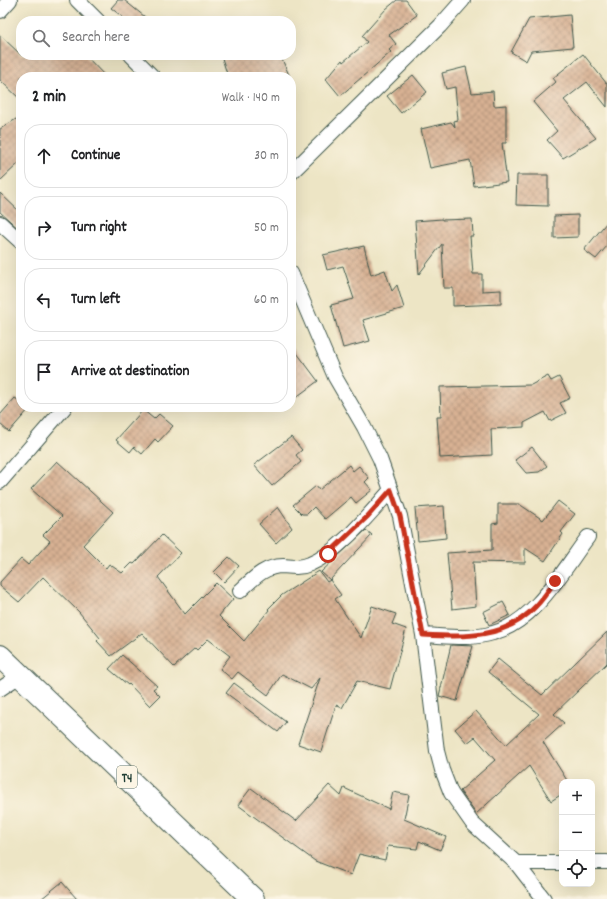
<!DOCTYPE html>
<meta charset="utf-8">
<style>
body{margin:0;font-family:Dekko,sans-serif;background:#f2f2f2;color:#202124}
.controls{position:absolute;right:12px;bottom:12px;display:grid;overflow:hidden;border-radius:8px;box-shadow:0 4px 16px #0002}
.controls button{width:36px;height:36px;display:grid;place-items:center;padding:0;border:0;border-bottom:1px solid #e0e0e0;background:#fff;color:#202124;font:20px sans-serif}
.stop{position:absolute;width:12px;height:12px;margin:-9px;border:3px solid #c8321e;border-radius:50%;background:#fff}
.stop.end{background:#c8321e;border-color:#fff;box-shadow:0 1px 4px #0008}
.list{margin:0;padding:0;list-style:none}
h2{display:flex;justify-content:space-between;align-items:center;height:52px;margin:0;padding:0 16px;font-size:17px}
h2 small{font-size:13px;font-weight:400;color:#757577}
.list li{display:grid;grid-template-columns:26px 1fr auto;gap:12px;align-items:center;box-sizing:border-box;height:64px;margin:0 8px 8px;padding:0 8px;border:1px solid #e0e0e0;border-radius:16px}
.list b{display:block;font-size:15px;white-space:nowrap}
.list em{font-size:13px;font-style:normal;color:#757577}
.icon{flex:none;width:22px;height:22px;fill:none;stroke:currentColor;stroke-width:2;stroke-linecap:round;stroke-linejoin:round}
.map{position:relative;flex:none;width:607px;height:899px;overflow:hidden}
.search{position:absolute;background:#fff;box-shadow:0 4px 16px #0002;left:16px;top:16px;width:280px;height:44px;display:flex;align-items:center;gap:10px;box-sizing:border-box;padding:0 14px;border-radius:16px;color:#757577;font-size:15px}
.panel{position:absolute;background:#fff;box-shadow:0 4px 16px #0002;left:16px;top:72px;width:280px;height:340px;border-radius:16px}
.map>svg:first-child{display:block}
.building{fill:url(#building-cross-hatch)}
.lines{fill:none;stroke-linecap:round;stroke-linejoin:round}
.street-casing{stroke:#3e564a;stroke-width:16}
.highway-casing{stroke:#3e564a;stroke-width:24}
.street{stroke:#fff;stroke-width:14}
.highway{stroke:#fff;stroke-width:22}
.route{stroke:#c8321e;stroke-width:5}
.labels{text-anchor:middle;stroke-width:4;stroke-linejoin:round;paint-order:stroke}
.shield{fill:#fcf5e5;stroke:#617469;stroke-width:1}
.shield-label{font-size:13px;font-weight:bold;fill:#1f3d34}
</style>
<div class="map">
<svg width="607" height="899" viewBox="0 0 607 899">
<defs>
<pattern id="building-cross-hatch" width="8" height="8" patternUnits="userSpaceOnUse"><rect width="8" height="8" fill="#d8b193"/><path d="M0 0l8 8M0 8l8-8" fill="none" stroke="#af9179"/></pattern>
</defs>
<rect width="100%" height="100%" fill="#fcf5e5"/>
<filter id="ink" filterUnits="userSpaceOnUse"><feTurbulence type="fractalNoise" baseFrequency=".025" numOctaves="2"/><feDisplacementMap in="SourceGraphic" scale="8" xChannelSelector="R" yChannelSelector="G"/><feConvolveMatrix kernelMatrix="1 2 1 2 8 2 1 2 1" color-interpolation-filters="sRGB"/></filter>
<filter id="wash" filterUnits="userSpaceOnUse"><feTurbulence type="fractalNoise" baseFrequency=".012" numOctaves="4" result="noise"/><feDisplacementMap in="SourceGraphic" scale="16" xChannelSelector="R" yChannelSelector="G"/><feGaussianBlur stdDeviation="0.9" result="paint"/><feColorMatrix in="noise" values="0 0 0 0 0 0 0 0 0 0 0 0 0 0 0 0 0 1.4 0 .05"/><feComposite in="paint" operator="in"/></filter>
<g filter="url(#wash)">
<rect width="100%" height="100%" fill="#ede5c5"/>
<g id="blocks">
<path class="building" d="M118 0H124L150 21H128L111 8Z
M397 0H406L417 15 389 35 396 44 389 50 391 52 340 96 326 79 342 60 343 62 367 42 362 36 386 9Z
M570 15 573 47 531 51 526 61 511 52 529 19Z
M0 35 21 55H85L106 77H21V100L0 80Z
M583 54 607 84V107L587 82 564 100 596 138 563 158 547 140 557 131 533 102 556 82 553 78Z
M221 55H280L290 77H228Z
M466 67 472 93 493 91 494 106 506 105V143H502L507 182 474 186 470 160 430 168 421 129 451 122 455 127 454 121 458 120 455 87 446 89 442 73Z
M413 75 427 92 401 113 387 96Z
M21 116V161L0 181V129Z
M517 175H548V206L516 205Z
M0 193 21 213V231L0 212Z
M578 215V237L554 238V216Z
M442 219V220L472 219 473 236H470L473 274H482V291L501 290V304L453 306V288H444L442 244 419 274 415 221Z
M607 222V246L596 259 584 250Z
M364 246 371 275 385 270 392 291 397 285 404 308 363 320 370 341 343 348 331 305 354 299 343 266 327 270 323 255Z
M291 345 318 381 291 401Z
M548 376 551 381 559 377 570 398 560 403 566 413 550 421 545 412 524 423V427L491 429 492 455 440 458 437 417H441L440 387 531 385Z
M15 398 21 402V407L29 409 9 432 0 424V415Z
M143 410 154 419 159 414 173 426 158 442 155 439 142 454 134 447 130 452 116 440Z
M291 437 302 450 296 455 301 462 272 486 254 465Z
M532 447 547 466 539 472 526 473 515 460Z
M57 461 113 512 83 545 106 568 109 564 122 573 132 563 134 564 162 535 181 553 158 577 185 614 216 583 233 599 219 616 244 641 269 610 268 609 282 595 319 571 327 582 330 580 321 572 366 530 372 535 330 580 341 595 335 599 361 638 372 606 396 614 392 624 406 629 390 689 357 681 342 708 336 705 321 752 298 744 320 678 311 689 282 674 268 695 238 672 232 679 220 669 230 656 208 639 197 650 195 648 174 667 142 633 111 656 97 641 100 638 79 612 43 577 19 602 0 586V582L21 559 28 565 50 541 43 535 62 516 31 489Z
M349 465 353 471 359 466 369 478 365 482 372 490 356 503 351 497 325 519 314 507 307 514H302L293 505 316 486 319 490Z
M558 501 575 514 561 532 563 534 545 561 525 548V563L473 562 476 606 452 609 447 553 492 550V524L498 523V504H519L543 520Z
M444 506 446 538 418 541 415 508Z
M278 507 292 528 276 543 259 524Z
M229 557 239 566 224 582 214 572Z
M503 602 510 615 489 625 483 612Z
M607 632V663L554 714 564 723 543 742 568 782H562V794L551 801 529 766 476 814 460 791 495 760 475 737 467 743 455 729 476 711 506 745 539 714 488 672 498 659 542 695Z
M451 645 473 646 457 701 439 696Z
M122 655 157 686 153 689 160 696 150 706 129 684 128 685 109 669Z
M234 683 286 722 278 732 226 693Z
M329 785 341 796 344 788 389 809 393 792 409 795 404 819 446 837 440 850 419 841 417 849 388 846 385 860 359 854 351 875 315 861 238 805 251 788 296 821Z
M62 882 77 899H41Z"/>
</g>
</g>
<g filter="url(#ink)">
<use href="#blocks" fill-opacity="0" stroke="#3e564a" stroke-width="1"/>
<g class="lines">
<defs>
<path id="street" d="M77 0 98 21
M0 11 10 0
M131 55 153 77
M291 173 440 26 463 0
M0 223 21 242
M291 273 335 377 364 427 380 459 400 516 423 635 437 751 442 770 451 793 472 823 516 863 544 899
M0 482 65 407
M240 591C253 579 264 566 283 566 294 567 301 568 310 564 339 552 370 513 391 490
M423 635C446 636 471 640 493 633 535 622 563 570 588 537
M0 689 21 675
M592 862H607
M516 863H562"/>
<path id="highway" d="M0 656 253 899"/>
</defs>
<use href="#street" class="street-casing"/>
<use href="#highway" class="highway-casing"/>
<use href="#street" class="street"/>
<use href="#highway" class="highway"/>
</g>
</g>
<g class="lines" filter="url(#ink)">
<path class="route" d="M328 554 367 517 391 490 400 516 423 635C465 637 506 639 536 606 543 599 549 590 555 581"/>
</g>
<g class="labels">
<rect class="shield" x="117" y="766" width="20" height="22" rx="3"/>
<g class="shield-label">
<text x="127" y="782">T4</text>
</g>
</g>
</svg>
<div class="controls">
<button>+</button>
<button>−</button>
<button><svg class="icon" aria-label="locate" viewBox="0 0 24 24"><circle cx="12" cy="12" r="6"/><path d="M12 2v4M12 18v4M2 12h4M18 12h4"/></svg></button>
</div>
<div class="stop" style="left:328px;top:554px"></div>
<div class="stop end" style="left:555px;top:581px"></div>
<div class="search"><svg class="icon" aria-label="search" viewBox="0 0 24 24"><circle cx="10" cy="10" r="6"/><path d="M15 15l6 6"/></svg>Search here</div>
<section class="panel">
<h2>2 min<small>Walk · 140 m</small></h2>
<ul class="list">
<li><svg class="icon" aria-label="ahead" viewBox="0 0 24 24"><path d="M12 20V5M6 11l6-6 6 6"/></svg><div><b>Continue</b></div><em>30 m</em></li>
<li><svg class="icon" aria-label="right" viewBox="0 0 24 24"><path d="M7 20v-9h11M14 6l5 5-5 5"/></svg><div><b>Turn right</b></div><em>50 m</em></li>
<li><svg class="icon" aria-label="left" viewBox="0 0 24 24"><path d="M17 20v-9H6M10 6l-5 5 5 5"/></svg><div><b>Turn left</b></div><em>60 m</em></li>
<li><svg class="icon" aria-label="arrive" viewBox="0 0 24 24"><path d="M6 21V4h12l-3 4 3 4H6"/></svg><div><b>Arrive at destination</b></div></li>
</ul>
</section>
</div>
